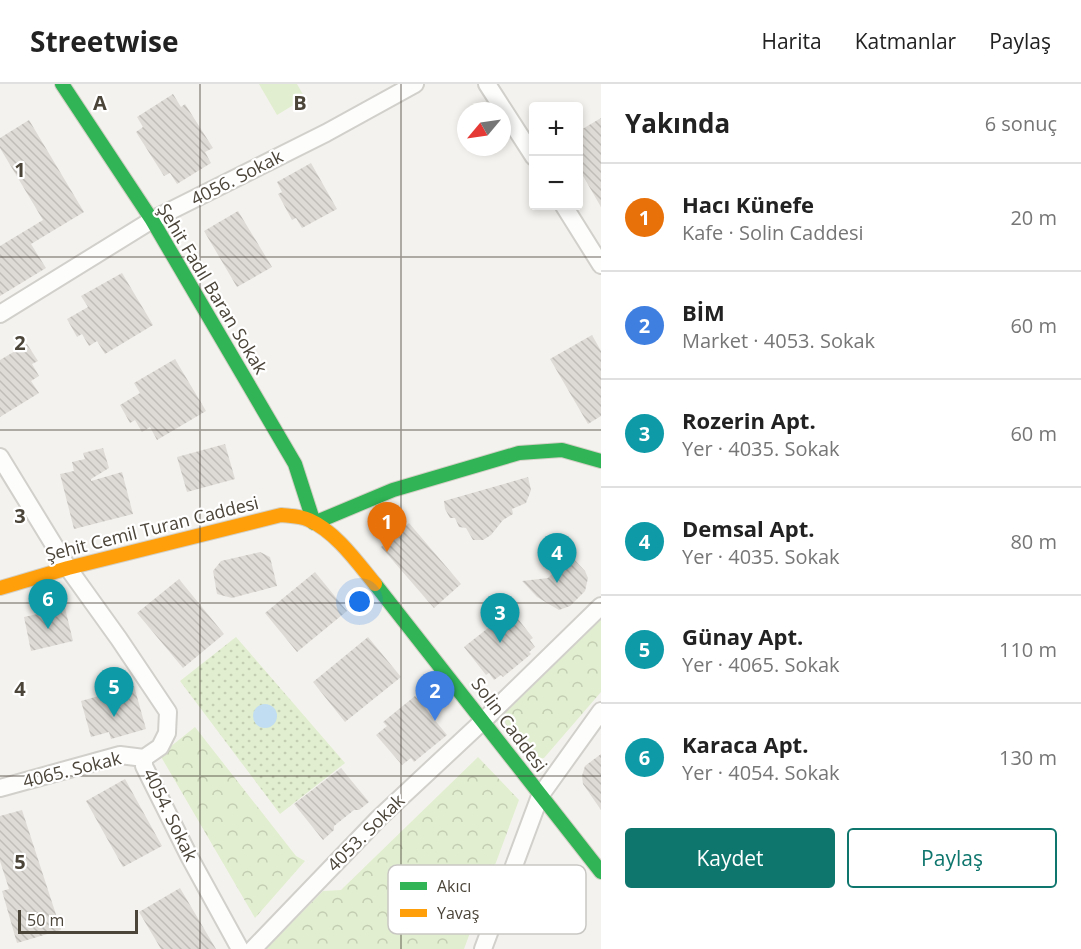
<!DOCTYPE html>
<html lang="tr">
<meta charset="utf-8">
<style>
body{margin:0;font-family:"Open Sans",sans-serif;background:#f6f6f6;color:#222}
.controls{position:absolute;right:18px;top:18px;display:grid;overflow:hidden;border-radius:6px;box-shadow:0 3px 9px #0003}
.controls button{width:54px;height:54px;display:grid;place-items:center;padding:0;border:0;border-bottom:2px solid #e0e0e0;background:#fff;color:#222;font:30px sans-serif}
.compass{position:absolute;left:457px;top:18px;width:54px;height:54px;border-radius:50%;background:#fff;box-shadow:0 3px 9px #0003;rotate:241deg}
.scale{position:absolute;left:18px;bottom:15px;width:120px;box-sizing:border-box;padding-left:6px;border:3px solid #4b4439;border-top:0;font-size:16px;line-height:21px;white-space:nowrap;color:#4b4439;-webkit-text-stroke:4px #fff;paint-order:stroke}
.you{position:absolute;left:360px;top:518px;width:21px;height:21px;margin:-15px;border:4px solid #fff;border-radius:50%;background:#1a73e8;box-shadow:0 0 0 9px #1a73e833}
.badge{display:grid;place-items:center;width:39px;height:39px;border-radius:50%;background:#0f766e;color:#fff;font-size:20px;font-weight:700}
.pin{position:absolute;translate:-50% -50px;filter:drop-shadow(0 2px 3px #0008)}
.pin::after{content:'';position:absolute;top:32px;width:21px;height:18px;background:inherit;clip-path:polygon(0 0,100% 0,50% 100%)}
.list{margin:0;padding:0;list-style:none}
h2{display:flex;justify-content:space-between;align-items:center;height:78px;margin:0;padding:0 24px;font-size:26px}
h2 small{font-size:20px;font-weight:400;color:#767676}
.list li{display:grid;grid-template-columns:39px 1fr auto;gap:18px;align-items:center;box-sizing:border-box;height:108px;padding:0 24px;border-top:2px solid #e0e0e0}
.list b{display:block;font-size:22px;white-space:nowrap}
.list p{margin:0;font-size:20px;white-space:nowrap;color:#767676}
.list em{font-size:20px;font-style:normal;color:#767676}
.actions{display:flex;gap:12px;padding:18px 24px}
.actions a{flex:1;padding:14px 0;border:2px solid #0f766e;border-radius:6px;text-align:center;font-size:21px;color:#0f766e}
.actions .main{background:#0f766e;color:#fff}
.map{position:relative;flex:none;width:601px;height:865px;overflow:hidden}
header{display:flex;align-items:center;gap:36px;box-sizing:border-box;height:84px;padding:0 30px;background:#fff;border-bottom:2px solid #e0e0e0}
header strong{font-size:28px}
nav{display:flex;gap:33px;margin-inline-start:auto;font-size:21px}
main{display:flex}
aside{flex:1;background:#fff}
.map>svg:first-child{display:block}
.grass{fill:url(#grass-dots)}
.park{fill:url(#park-crowns)}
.pitch{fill:#e1eecf}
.water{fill:#c0ddf1}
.building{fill:url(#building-back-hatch)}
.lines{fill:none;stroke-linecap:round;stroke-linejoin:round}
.street-casing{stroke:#d2d0cb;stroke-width:20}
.fast-casing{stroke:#d3cfc5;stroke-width:16}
.slow-casing{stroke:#d3cfc5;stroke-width:16}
.street{stroke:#fdfdfc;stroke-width:16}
.fast{stroke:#30b455;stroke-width:14}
.slow{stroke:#ff9f0a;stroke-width:14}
.grid{fill:none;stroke:#4b4439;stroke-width:1.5;stroke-opacity:0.55}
.labels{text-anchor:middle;stroke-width:4.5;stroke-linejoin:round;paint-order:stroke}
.street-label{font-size:18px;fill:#4b4439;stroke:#fff}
.key{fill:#fff;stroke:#c9c7c4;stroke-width:1.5}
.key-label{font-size:16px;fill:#4b4439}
.grid-label{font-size:20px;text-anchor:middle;font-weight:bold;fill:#4b4439;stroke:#fff;stroke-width:4.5;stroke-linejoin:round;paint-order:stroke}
</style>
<header>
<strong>Streetwise</strong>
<nav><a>Harita</a><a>Katmanlar</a><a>Paylaş</a></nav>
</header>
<main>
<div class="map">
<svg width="601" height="865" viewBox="0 0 601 865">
<defs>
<pattern id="grass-dots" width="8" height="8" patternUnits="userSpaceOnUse" patternTransform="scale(1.5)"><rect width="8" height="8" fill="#e1eecf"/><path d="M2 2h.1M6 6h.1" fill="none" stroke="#c3cdb2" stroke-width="1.8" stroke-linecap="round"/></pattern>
<pattern id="park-crowns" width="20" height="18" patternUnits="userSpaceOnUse" patternTransform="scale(1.5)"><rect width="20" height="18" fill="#e1eecf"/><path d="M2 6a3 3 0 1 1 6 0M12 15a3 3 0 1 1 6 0" fill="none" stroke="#c3cdb2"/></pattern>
<pattern id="building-back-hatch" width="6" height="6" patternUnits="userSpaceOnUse" patternTransform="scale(1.5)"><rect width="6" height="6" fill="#dedbd6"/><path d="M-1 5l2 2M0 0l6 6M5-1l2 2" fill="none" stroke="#c0bdb8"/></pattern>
</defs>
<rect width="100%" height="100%" fill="#f4f2ee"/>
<path class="grass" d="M236 553 345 679 280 730 180 597Z"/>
<path class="park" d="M601 535V608L544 674 532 676 501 633Z
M195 643 296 772 305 777 255 834 160 671Z
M478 673 519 716 464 865H266L323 807 341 806Z"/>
<path class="pitch" d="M259 0H297L305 14 277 31Z"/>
<path class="water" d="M253 632a12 12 0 1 1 24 0a12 12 0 1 1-24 0Z"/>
<path class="building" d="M173 10 181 23 185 20 213 64 205 68 211 79 177 100 170 89 164 92 136 48 143 43 137 33Z
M601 34V123L579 85V47Z
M29 36 84 128 31 160 46 184 0 212V162L43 136 0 64V54Z
M311 79 337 125 302 144 296 134 292 136 278 110 282 108 277 98Z
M238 127 272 183 237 203 204 147Z
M122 189 153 241 105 270 97 257 89 262 82 250 77 253 67 235 88 223 81 212Z
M592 251 601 267V332L588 340 550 275Z
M27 260 38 277 32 280 39 292 31 297 39 309 0 333V276Z
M175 275 206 327 157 356 150 343 142 348 135 336 130 339 120 321 140 309 134 299Z
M225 360 235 395 187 408 177 373Z
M103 364 109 384 91 395V397L122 388 133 430 74 445 60 390 74 387 72 378 85 375 83 369Z
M528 393 531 406 526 419 512 425 513 430 503 436 491 451 483 456H473L466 444 459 443 455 434H450L445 425 444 417Z
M409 439 461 500 434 524 381 463Z
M260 468 270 473 277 502 232 514 217 510 213 487 221 477Z
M557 468 571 472 585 487 588 494 585 507 570 522 559 526 537 513 522 497 548 494 556 486 554 474Z
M315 488 347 527 297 568 265 529Z
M179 495 224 550 183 584 137 529Z
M65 524 73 557 31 567 24 533Z
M511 526 533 554 530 556 535 563 529 568 531 570 503 593 501 591 494 596 489 589 486 591 464 563Z
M368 553 401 593 345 638 313 598Z
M134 602 146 645 111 655 109 648 91 653 81 617Z
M415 612 447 651 414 678 411 674 402 681 376 651 387 642 383 638Z
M601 670V726L583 700 582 692 585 682Z
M341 684 369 718 359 726H354L334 742V746L323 756 294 720Z
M125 695 162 762 123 783 86 717Z
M22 726 61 846 17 859 2 807 9 805 0 777V732Z
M180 804 216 865H161L139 828Z"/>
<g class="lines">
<defs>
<path id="street" d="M487 0 534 73
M564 122 601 181
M0 230 152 136 326 49 415 0
M0 373 68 484 119 555 168 628 167 649 160 663 144 674V682L190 774 240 865
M0 704 120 671 144 674
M253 865 379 734 484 636 601 522
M483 865 540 712 601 627"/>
<path id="fast" d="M62 0 152 136 295 380 314 439
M314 439 393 406 519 369 562 366 601 377
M375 500 601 788"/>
<path id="slow" d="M0 504 68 484 281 431C291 432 301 432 309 436 336 448 357 478 375 500"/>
</defs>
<use href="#street" class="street-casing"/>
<use href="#fast" class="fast-casing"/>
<use href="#slow" class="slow-casing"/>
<use href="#street" class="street"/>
<use href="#fast" class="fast"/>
<use href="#slow" class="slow"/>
</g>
<path class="grid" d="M200 0V865M401 0V865M0 173H601M0 346H601M0 519H601M0 692H601"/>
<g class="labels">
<g class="street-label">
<text transform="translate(237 94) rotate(-27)" y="6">4056. Sokak</text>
<text transform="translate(212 205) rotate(59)" y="6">Şehit Fadıl Baran Sokak</text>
<text transform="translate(152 445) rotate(-14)" y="6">Şehit Cemil Turan Caddesi</text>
<text transform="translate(509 641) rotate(53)" y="6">Solin Caddesi</text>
<text transform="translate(72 686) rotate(-14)" y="6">4065. Sokak</text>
<text transform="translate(170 731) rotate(64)" y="6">4054. Sokak</text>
<text transform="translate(366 749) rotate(-45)" y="6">4053. Sokak</text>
</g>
</g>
<rect x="388" y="781" width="198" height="69" rx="9" class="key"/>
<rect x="400" y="798" width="27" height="8" fill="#30b455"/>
<rect x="400" y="825" width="27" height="8" fill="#ff9f0a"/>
<g class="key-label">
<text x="437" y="808">Akıcı</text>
<text x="437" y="835">Yavaş</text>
</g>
<g class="grid-label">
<text x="100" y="26">A</text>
<text x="300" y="26">B</text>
<text x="20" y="93">1</text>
<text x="20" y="266">2</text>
<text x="20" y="439">3</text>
<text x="20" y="612">4</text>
<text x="20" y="785">5</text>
</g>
</svg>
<div class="controls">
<button>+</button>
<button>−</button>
</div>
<svg class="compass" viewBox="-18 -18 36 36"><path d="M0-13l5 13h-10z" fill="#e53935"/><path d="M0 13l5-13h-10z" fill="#767676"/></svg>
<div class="scale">50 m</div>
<div class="you"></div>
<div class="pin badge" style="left:387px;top:468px;background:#e8710a">1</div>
<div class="pin badge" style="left:435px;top:637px;background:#3f7fe0">2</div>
<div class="pin badge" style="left:500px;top:559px;background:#0f9aa8">3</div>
<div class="pin badge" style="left:557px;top:499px;background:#0f9aa8">4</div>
<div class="pin badge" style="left:114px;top:633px;background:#0f9aa8">5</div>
<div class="pin badge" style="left:48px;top:545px;background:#0f9aa8">6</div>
</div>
<aside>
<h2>Yakında<small>6 sonuç</small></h2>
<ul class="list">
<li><span class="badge" style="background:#e8710a">1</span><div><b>Hacı Künefe</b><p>Kafe · Solin Caddesi</p></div><em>20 m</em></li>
<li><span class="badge" style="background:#3f7fe0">2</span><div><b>BİM</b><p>Market · 4053. Sokak</p></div><em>60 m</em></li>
<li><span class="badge" style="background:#0f9aa8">3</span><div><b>Rozerin Apt.</b><p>Yer · 4035. Sokak</p></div><em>60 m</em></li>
<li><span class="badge" style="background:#0f9aa8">4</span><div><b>Demsal Apt.</b><p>Yer · 4035. Sokak</p></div><em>80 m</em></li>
<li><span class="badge" style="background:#0f9aa8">5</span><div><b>Günay Apt.</b><p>Yer · 4065. Sokak</p></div><em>110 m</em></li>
<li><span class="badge" style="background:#0f9aa8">6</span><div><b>Karaca Apt.</b><p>Yer · 4054. Sokak</p></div><em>130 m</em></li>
</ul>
<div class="actions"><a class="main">Kaydet</a><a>Paylaş</a></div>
</aside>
</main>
